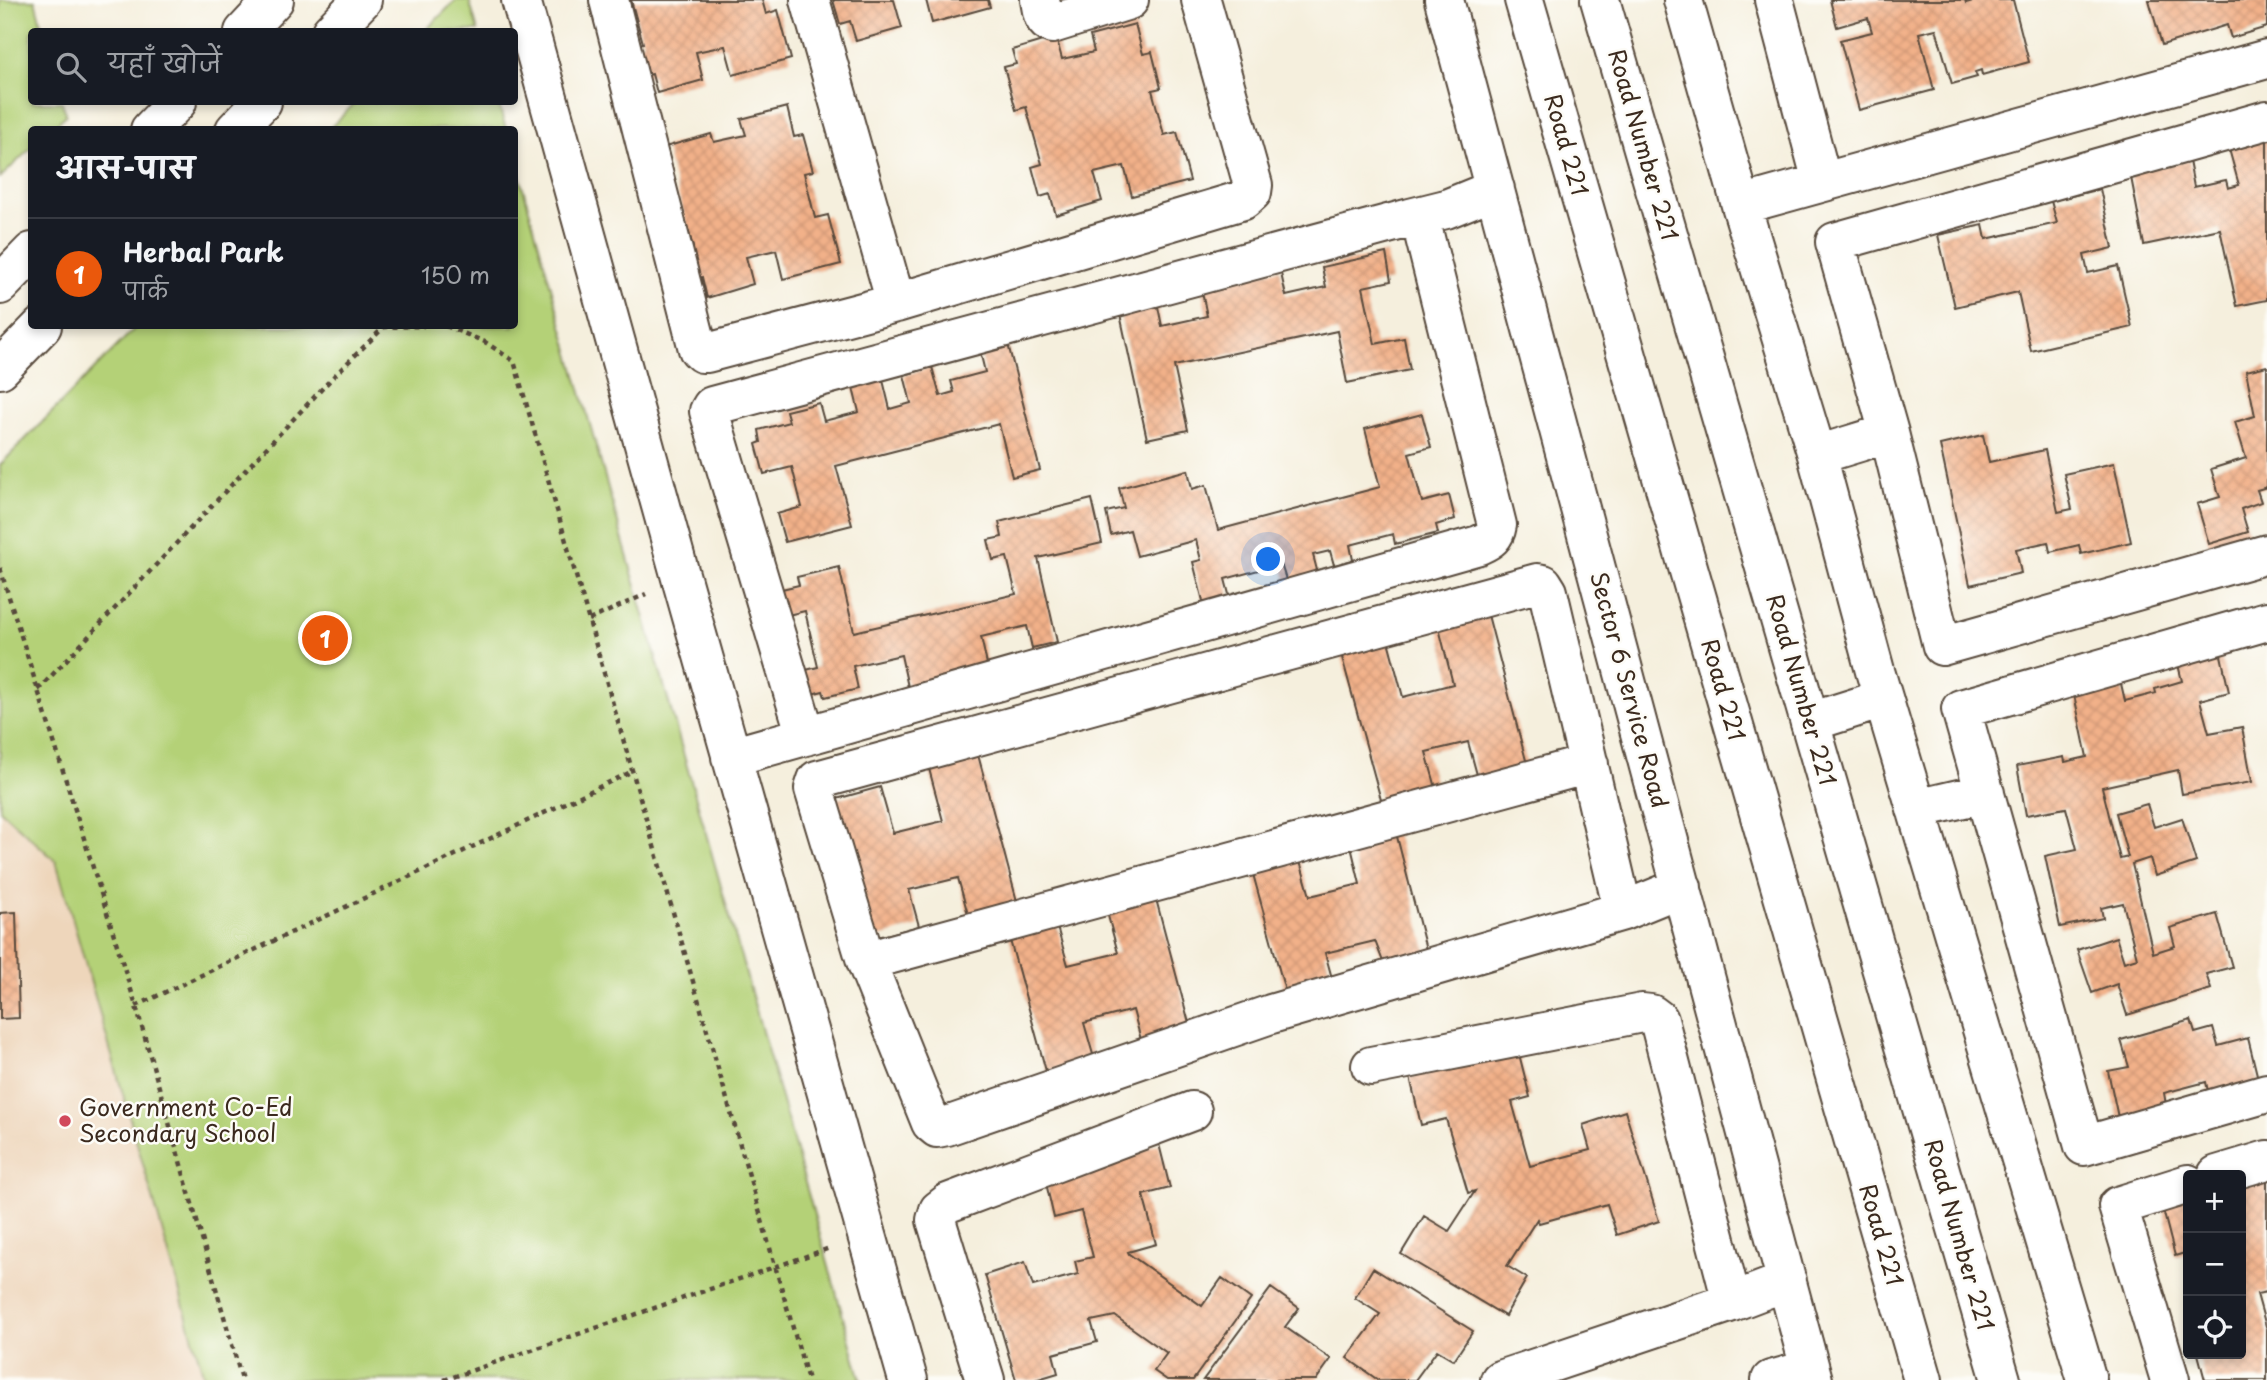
<!DOCTYPE html>
<html lang="hi">
<meta charset="utf-8">
<style>
body{margin:0;font-family:"Playpen Sans","Playpen Sans Deva",sans-serif;background:#20242c;color:#f1f3f6}
.controls{position:absolute;right:21px;bottom:21px;display:grid;overflow:hidden;border-radius:7px;box-shadow:0 4px 10px #0003}
.controls button{width:63px;height:63px;display:grid;place-items:center;padding:0;border:0;border-bottom:2px solid #363941;background:#171b24;color:#f1f3f6;font:35px sans-serif}
.you{position:absolute;left:1269px;top:560px;width:24px;height:24px;margin:-18px;border:5px solid #fff;border-radius:50%;background:#1a73e8;box-shadow:0 0 0 10px #1a73e833}
.badge{display:grid;place-items:center;width:46px;height:46px;border-radius:50%;background:#ea580c;color:#fff;font-size:23px;font-weight:700}
.pin{position:absolute;translate:-50% -50%;border:4px solid #fff;box-shadow:0 2px 7px #0006}
.list{margin:0;padding:0;list-style:none}
h2{display:flex;justify-content:space-between;align-items:center;height:91px;margin:0;padding:0 28px;font-size:30px}
h2 small{font-size:23px;font-weight:400;color:#9ea1a6}
.list li{display:grid;grid-template-columns:46px 1fr auto;gap:21px;align-items:center;box-sizing:border-box;height:112px;padding:0 28px;border-top:2px solid #363941}
.list b{display:block;font-size:26px;white-space:nowrap}
.list p{margin:0;font-size:23px;white-space:nowrap;color:#9ea1a6}
.list em{font-size:23px;font-style:normal;color:#9ea1a6}
.icon{flex:none;width:38px;height:38px;fill:none;stroke:currentColor;stroke-width:2;stroke-linecap:round;stroke-linejoin:round}
.map{position:relative;flex:none;width:2267px;height:1380px;overflow:hidden}
.search{position:absolute;background:#171b24;box-shadow:0 4px 10px #0003;left:28px;top:28px;width:490px;height:77px;display:flex;align-items:center;gap:18px;box-sizing:border-box;padding:0 24px;border-radius:7px;color:#9ea1a6;font-size:26px}
.panel{position:absolute;background:#171b24;box-shadow:0 4px 10px #0003;left:28px;top:126px;width:490px;height:203px;border-radius:7px}
.map>svg:first-child{display:block}
.built{fill:#eed6bb}
.green{fill:#b4d177;stroke:#787e4a;stroke-width:2}
.building{fill:url(#building-cross-hatch)}
.lines{fill:none;stroke-linecap:round;stroke-linejoin:round}
.minor-casing{stroke:#57483b;stroke-width:42}
.major-casing{stroke:#57483b;stroke-width:42}
.path{stroke:#57483b;stroke-width:4.5;stroke-dasharray:5 5;stroke-linecap:butt}
.minor{stroke:#fff;stroke-width:38}
.major{stroke:#fff;stroke-width:38}
.poi-dot{fill:#d1495b;stroke:#fdfcf7;stroke-width:2.5}
.labels{text-anchor:middle;stroke-width:5;stroke-linejoin:round;paint-order:stroke}
.street-label{font-size:23px;fill:#3b2a1e;stroke:#fdfcf7}
.poi-label{font-size:23px;fill:#3b2a1e;stroke:#fdfcf7;text-anchor:start}
</style>
<div class="map">
<svg width="2267" height="1380" viewBox="0 0 2267 1380">
<defs>
<pattern id="building-cross-hatch" width="8" height="8" patternUnits="userSpaceOnUse" patternTransform="scale(1.75)"><rect width="8" height="8" fill="#f2b189"/><path d="M0 0l8 8M0 8l8-8" fill="none" stroke="#d09876"/></pattern>
</defs>
<rect width="100%" height="100%" fill="#fdfcf7"/>
<filter id="ink" filterUnits="userSpaceOnUse"><feTurbulence type="fractalNoise" baseFrequency=".0143" numOctaves="2"/><feDisplacementMap in="SourceGraphic" scale="14" xChannelSelector="R" yChannelSelector="G"/><feConvolveMatrix kernelMatrix="1 2 1 2 8 2 1 2 1" color-interpolation-filters="sRGB"/></filter>
<filter id="wash" filterUnits="userSpaceOnUse"><feTurbulence type="fractalNoise" baseFrequency=".00686" numOctaves="4" result="noise"/><feDisplacementMap in="SourceGraphic" scale="28" xChannelSelector="R" yChannelSelector="G"/><feGaussianBlur stdDeviation="1.57" result="paint"/><feColorMatrix in="noise" values="0 0 0 0 0 0 0 0 0 0 0 0 0 0 0 0 0 1.4 0 .05"/><feComposite in="paint" operator="in"/></filter>
<g filter="url(#wash)">
<rect width="100%" height="100%" fill="#f5efdd"/>
<path class="built" d="M0 810 56 861 205 1380H0Z"/>
<path class="green" d="M0 0H35L43 31 32 32V102H62L66 115 51 129 32 130 31 148 0 178Z
M456 0H469L478 31H425Z
M356 102H498L506 129H329Z
M515 160 861 1380H205L56 861 0 810V465L137 326H514Z"/>
<g id="blocks">
<path class="building" d="M631 0H762L766 14 778 10 791 59 733 75 725 46 696 52 703 80 657 93 652 74 641 77 633 46 643 43Z
M833 0H894L902 28 856 41 850 21 840 24Z
M926 0H988L990 7 932 23Z
M1830 0H1965L1966 3 1976 0H2013L2029 62 1982 75 1981 70 1975 72 1977 77 1952 84 1936 29 1919 33 1934 90 1859 110 1840 40 1872 32 1868 18 1837 27Z
M2149 0H2267V27L2231 38 2227 25 2162 45Z
M1135 24 1143 54 1152 52 1161 88 1152 90 1164 135 1177 132 1190 181 1132 196 1124 166 1094 173 1102 201 1056 215 1050 194 1040 197 1032 167 1042 164 1026 107 1016 110 1004 67 1016 64 1012 50 1056 37 1062 59 1094 52 1090 36Z
M787 107 794 137 803 135 813 171 804 173 815 218 828 215 841 264 783 279 776 250 746 257 753 284 707 298 702 277 692 280 683 250 693 247 665 147 711 134 714 142 746 135 741 119Z
M2267 137V300L2237 306 2220 229 2144 245 2130 172 2189 161 2194 187 2226 180 2228 188 2239 185 2229 149Z
M2100 189 2113 248 2084 255 2088 273 2118 266 2132 327 2031 351 2018 292 1955 307 1938 235 1983 225 1986 239 2057 223 2051 201Z
M1386 253 1391 281 1363 287 1375 344 1404 338 1410 370 1347 383 1337 331 1174 366 1188 430 1147 439 1118 305 1156 297 1162 326 1207 316 1201 287 1280 269 1286 296 1326 287 1322 267Z
M1007 340 1040 470 1012 477 999 424 836 466 852 525 785 542 777 514 802 507 792 467 764 474 756 444 761 442 759 430 789 422 786 411 819 403 824 421 859 412 852 384 882 376 890 409 911 403 904 375 932 367 940 396 954 392 951 381 985 372 979 347Z
M2267 366V487L2257 490 2261 502 2241 509 2248 532 2209 544 2197 504 2220 497 2211 469 2246 458 2235 422 2255 416 2246 371Z
M1422 414 1431 447 1409 453 1422 502 1449 495 1455 519 1436 525 1438 533 1395 544 1393 534 1350 545 1353 560 1334 565 1330 551 1313 555 1318 574 1287 583 1281 564 1225 579 1231 602 1205 609 1193 562 1201 560 1196 540 1137 556 1130 530 1111 535 1106 512 1124 508 1119 488 1188 470 1192 489 1206 485 1218 530 1380 487 1365 429Z
M1983 435 1989 462 2045 450 2058 512 2072 509 2064 474 2114 463 2131 542 2081 554 2079 545 2050 552 2048 542 2016 549 2021 573 1970 585 1940 445Z
M1092 499 1102 543 1038 558 1057 642 1032 648 1027 626 981 637 988 669 908 687 901 655 853 666 858 689 825 697 823 691 800 697 794 673 818 667 805 611 779 617 773 591 799 585 797 577 839 567 854 632 1016 594 1007 557 993 560 988 540 1002 537 999 522Z
M1488 615 1528 768 1479 782 1468 742 1426 752 1438 795 1384 811 1340 650 1387 637 1403 697 1453 684 1439 628Z
M2219 646 2229 692 2200 700 2209 733 2242 727 2252 782 2182 794 2178 770 2102 787 2120 859 2128 857 2116 813 2147 804 2154 827 2182 818 2196 862 2155 876 2150 858 2132 864 2153 953 2175 946 2170 928 2217 914 2232 967 2206 974 2211 989 2127 1015 2117 984 2092 993 2077 950 2116 937 2124 962 2137 958 2123 903 2101 908 2103 918 2060 927 2045 856 2077 849 2066 808 2026 815 2017 766 2064 757 2065 762 2087 757 2072 685 2119 675 2125 701 2156 693 2155 689 2182 681 2176 656Z
M977 751 1018 905 969 918 958 878 909 890 919 926 872 939 833 800 880 787 893 833 943 821 928 765Z
M1394 825 1429 961 1387 972 1375 941 1325 953 1335 989 1288 1002 1250 863 1297 851 1310 896 1360 884 1348 834Z
M1152 884 1193 1038 1144 1051 1133 1010 1084 1023 1094 1058 1046 1071 1008 933 1055 920 1068 965 1118 953 1103 897Z
M16 912 19 1018 0 1019V913Z
M2191 1020 2195 1033 2213 1028 2218 1046 2248 1038 2260 1087 2210 1100 2206 1082 2164 1093 2167 1111 2119 1122 2108 1071 2129 1067 2121 1040Z
M1518 1050 1530 1097 1512 1102 1530 1166 1590 1150 1583 1125 1625 1111 1659 1221 1617 1235 1607 1204 1539 1223 1537 1219 1507 1266 1527 1278 1505 1316 1401 1254 1424 1216 1449 1231 1475 1191 1468 1193 1446 1119 1421 1125 1410 1077Z
M1159 1144 1170 1188 1143 1195 1156 1244 1128 1252 1129 1254 1202 1306 1222 1278 1251 1299 1193 1380H1167L1154 1371 1167 1353 1115 1316 1091 1321 1097 1342 1053 1354 1058 1373 1035 1380H1016L985 1275 1025 1262 1033 1286 1078 1274 1075 1261 1093 1257 1081 1211 1054 1218 1046 1183Z
M2267 1176V1292L2257 1294 2267 1330V1380H2205L2198 1354H2241V1184Z
M2188 1194V1252L2175 1256 2161 1202Z
M1373 1268 1473 1331 1454 1360 1437 1350 1415 1380H1378L1347 1358 1380 1314 1355 1298Z
M1271 1288 1299 1308 1285 1327 1331 1359 1316 1380H1203Z"/>
</g>
</g>
<g filter="url(#ink)">
<use href="#blocks" fill-opacity="0" stroke="#57483b" stroke-width="2"/>
<g class="lines">
<defs>
<path id="minor" d="M521 0 681 578 908 1380
M609 0 698 349 702 353H707L896 303 1243 200 1252 192 1253 185 1201 0
M810 0 896 303
M1040 0C1042 10 1042 21 1052 24L1129 0
M1444 0 1813 1380
M1683 0 1741 205 1817 455 1875 671 2087 1380
M1774 0 1822 182
M244 32 274 0
M331 32 362 0
M2267 120 1835 242 1889 433 1942 646 2267 554
M150 130 177 102
M235 130 262 102
M1741 205 2267 59
M1410 218 1446 209 1495 189
M0 285 32 252
M0 369 42 326
M1817 455 1889 433
M2267 621 1961 709 2084 1146 2267 1093
M1810 722 1883 699
M731 757 1479 545C1490 540 1495 537 1497 525L1423 230 1410 218 712 406 709 411 806 736
M1916 809 1985 793
M1623 911 1548 592 1543 584 1537 583 817 780 814 789 866 961 931 1123 937 1128 947 1126 1271 1014 1623 911 1682 887
M866 961 1589 764
M1371 1066 1642 1013 1651 1014 1659 1020 1732 1302
M2217 1175 2267 1160
M985 1380 936 1220 939 1210 948 1203 1192 1111
M1500 1380 1732 1302 1787 1281
M1771 1380 1810 1369
M2170 1380 2118 1206 2188 1184"/>
<path id="major" d="M1524 0 1923 1380
M1600 0 2001 1380"/>
</defs>
<use href="#minor" class="minor-casing"/>
<use href="#major" class="major-casing"/>
<path class="path" d="M446 326 485 342 514 361 808 1380
M0 568 136 1006 242 1380
M589 620 646 594
M38 690 335 375 384 327 424 326
M136 1006 633 771
M444 1380 830 1248"/>
<use href="#minor" class="minor"/>
<use href="#major" class="major"/>
</g>
</g>
<circle class="poi-dot" cx="65" cy="1121" r="7"/>
<g class="labels">
<g class="street-label">
<text transform="translate(1566 145) rotate(74)" y="8">Road 221</text>
<text transform="translate(1643 145) rotate(74)" y="8">Road Number 221</text>
<text transform="translate(1629 690) rotate(75)" y="8">Sector 6 Service Road</text>
<text transform="translate(1723 690) rotate(74)" y="8">Road 221</text>
<text transform="translate(1801 690) rotate(74)" y="8">Road Number 221</text>
<text transform="translate(1881 1235) rotate(74)" y="8">Road 221</text>
<text transform="translate(1959 1235) rotate(74)" y="8">Road Number 221</text>
</g>
<g class="poi-label">
<text x="79" y="1116">Government Co-Ed<tspan x="79" dy="26">Secondary School</tspan></text>
</g>
</g>
</svg>
<div class="controls">
<button>+</button>
<button>−</button>
<button><svg class="icon" aria-label="locate" viewBox="0 0 24 24"><circle cx="12" cy="12" r="6"/><path d="M12 2v4M12 18v4M2 12h4M18 12h4"/></svg></button>
</div>
<div class="you"></div>
<div class="pin badge" style="left:325px;top:638px">1</div>
<div class="search"><svg class="icon" aria-label="search" viewBox="0 0 24 24"><circle cx="10" cy="10" r="6"/><path d="M15 15l6 6"/></svg>यहाँ खोजें</div>
<section class="panel">
<h2>आस-पास<small></small></h2>
<ul class="list">
<li><span class="badge">1</span><div><b>Herbal Park</b><p>पार्क</p></div><em>150 m</em></li>
</ul>
</section>
</div>
